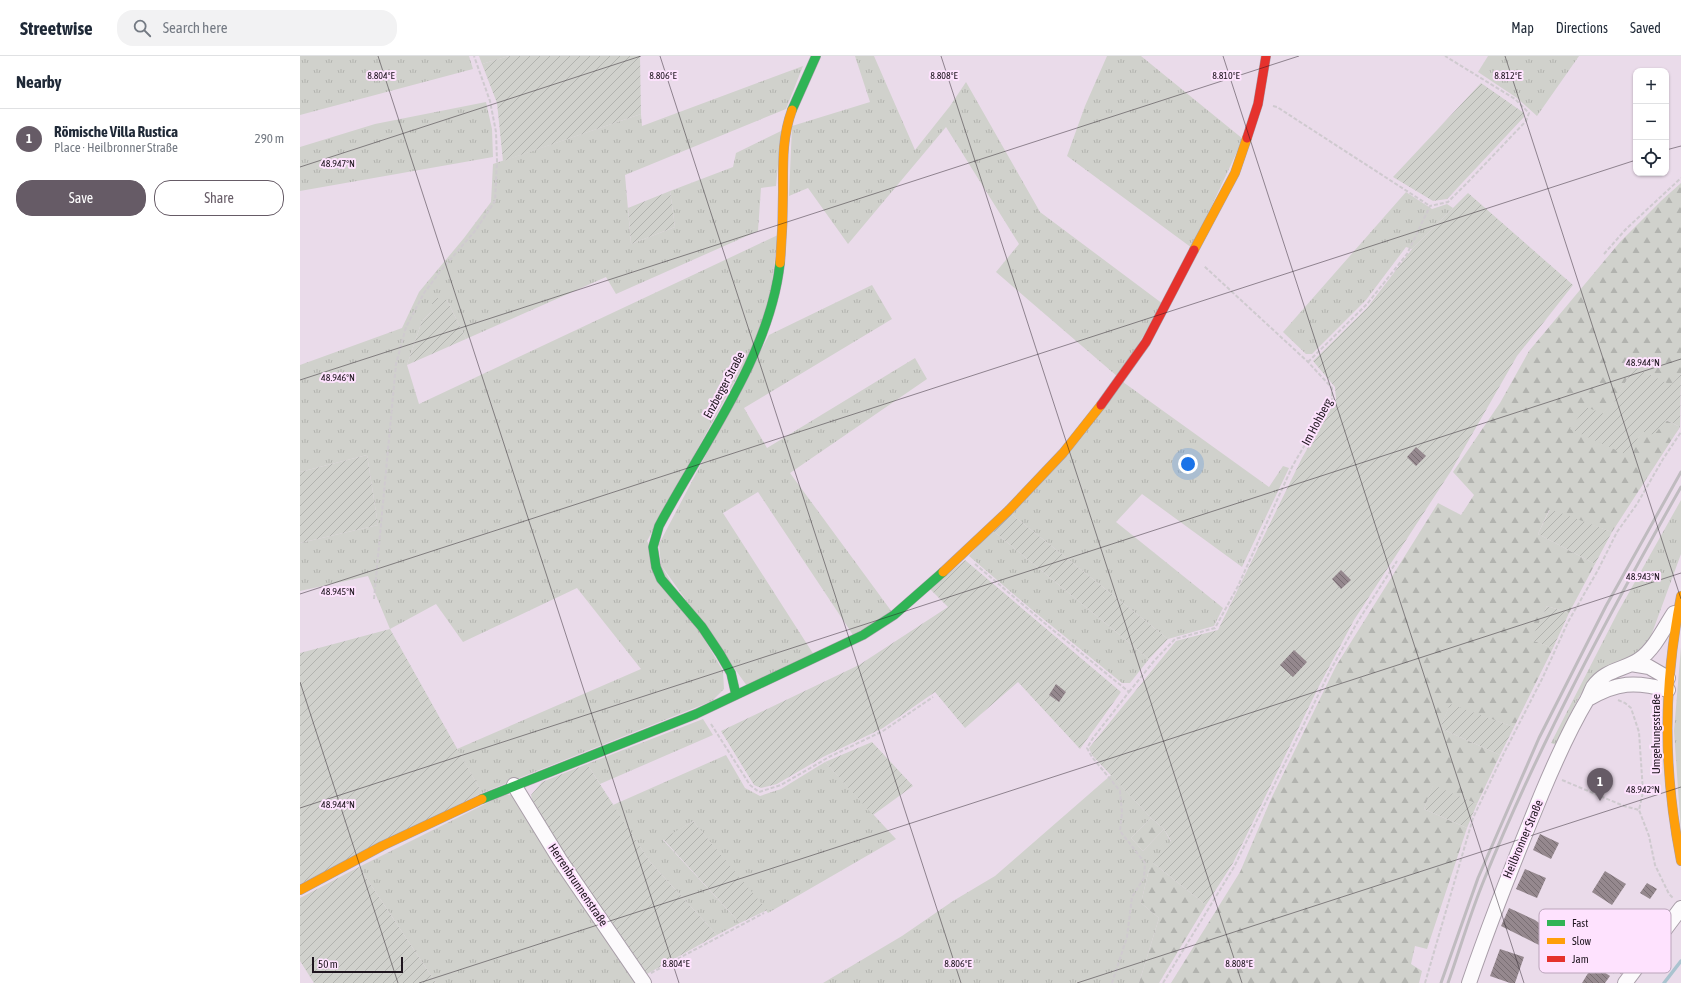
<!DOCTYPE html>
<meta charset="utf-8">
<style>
body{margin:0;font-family:"Asap Condensed",sans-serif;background:#f2f2f3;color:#1f2937}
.controls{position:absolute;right:12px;top:12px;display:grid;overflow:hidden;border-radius:8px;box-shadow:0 1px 3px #0004}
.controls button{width:36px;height:36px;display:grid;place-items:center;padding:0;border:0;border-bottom:1px solid #e0e1e3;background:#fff;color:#1f2937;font:20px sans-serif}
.scale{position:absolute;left:12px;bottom:10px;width:91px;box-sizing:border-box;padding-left:4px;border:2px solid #1f161f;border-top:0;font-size:11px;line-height:14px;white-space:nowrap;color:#1f161f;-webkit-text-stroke:3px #fee2fe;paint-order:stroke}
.you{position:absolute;left:888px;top:408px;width:14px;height:14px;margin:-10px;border:3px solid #fff;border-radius:50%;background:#1a73e8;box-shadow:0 0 0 6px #1a73e833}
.badge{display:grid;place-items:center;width:26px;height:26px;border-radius:50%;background:#665b66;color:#fff;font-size:13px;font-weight:700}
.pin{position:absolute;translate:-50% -33px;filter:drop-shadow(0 1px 2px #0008)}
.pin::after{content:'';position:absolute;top:21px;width:14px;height:12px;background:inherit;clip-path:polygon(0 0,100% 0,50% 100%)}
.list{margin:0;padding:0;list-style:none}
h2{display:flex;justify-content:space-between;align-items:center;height:52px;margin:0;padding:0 16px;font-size:17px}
h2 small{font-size:13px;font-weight:400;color:#747a83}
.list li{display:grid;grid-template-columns:26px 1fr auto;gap:12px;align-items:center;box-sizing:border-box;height:60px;padding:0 16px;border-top:1px solid #e0e1e3}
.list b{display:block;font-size:15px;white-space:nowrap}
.list p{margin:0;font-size:13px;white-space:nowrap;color:#747a83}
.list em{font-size:13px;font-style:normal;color:#747a83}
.actions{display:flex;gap:8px;padding:12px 16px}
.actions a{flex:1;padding:9px 0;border:1px solid #665b66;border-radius:16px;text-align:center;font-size:14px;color:#665b66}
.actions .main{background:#665b66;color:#fff}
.icon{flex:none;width:22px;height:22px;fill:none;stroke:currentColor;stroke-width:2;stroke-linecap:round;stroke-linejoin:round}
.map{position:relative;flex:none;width:1381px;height:927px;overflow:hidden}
header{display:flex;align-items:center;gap:24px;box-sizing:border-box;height:56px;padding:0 20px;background:#fff;border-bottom:1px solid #e0e1e3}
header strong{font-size:19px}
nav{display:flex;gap:22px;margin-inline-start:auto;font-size:14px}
.search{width:280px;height:36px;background:#f2f2f3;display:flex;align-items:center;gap:10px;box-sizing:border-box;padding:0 14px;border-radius:16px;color:#747a83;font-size:15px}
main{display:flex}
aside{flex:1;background:#fff}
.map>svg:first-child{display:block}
.grass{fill:url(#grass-tufts)}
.forest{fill:url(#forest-firs)}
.garden{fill:url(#garden-furrows)}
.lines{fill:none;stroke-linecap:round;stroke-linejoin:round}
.stream{stroke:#aac3cf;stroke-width:3.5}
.building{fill:url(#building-back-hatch)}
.street-casing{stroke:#a89da8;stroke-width:16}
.fast-casing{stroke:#a89da8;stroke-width:10}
.slow-casing{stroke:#a89da8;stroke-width:10}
.jam-casing{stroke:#a89da8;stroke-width:10}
.path{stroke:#cfcacf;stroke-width:2;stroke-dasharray:4 2;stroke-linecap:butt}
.street{stroke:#fcfafc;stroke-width:14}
.fast{stroke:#30b455;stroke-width:9}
.slow{stroke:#ff9f0a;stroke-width:9}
.jam{stroke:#e5322d;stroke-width:9}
.rail{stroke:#bfbbbf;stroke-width:3}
.ticks{fill:none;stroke:#1f161f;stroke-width:1;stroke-opacity:0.45}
.labels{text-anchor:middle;stroke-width:4;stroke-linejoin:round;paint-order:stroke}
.street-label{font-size:12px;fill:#1f161f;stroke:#fee2fe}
.key{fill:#fee2fe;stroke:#bba5bb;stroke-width:1}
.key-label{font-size:11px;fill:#1f161f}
.ticks-label{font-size:10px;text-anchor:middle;fill:#1f161f;stroke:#fee2fe;stroke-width:4;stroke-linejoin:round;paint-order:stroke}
</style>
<header>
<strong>Streetwise</strong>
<div class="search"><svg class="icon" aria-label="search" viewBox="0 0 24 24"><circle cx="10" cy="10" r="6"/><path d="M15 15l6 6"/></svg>Search here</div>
<nav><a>Map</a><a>Directions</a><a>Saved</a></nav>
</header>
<main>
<aside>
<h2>Nearby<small></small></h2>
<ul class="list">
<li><span class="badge">1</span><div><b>Römische Villa Rustica</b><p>Place · Heilbronner Straße</p></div><em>290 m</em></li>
</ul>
<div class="actions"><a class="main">Save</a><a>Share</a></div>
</aside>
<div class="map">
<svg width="1381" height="927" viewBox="0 0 1381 927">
<defs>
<pattern id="grass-tufts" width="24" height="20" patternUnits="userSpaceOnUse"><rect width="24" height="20" fill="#d0d1cc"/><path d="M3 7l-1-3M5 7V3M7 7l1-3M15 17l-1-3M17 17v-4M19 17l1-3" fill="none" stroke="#b2b3af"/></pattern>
<pattern id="forest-firs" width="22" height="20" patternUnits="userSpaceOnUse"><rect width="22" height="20" fill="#d0d1cc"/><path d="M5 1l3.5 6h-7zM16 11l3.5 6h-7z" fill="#b2b3af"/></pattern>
<pattern id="garden-furrows" width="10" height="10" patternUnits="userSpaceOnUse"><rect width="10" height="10" fill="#d0d1cc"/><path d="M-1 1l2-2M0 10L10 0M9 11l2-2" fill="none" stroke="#b2b3af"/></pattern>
<pattern id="building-back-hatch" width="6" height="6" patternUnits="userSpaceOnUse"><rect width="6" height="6" fill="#95888e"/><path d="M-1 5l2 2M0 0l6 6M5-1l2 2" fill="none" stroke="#796e73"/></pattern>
</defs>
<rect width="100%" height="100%" fill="#eadbea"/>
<path class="grass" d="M0 0H169L173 13 0 59Z
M179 0H209L182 8Z
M555 0H574L615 94 650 50 666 26 740 156 863 248 818 321 696 216 719 188 646 71 548 188 508 132 489 140 492 70 570 46Z
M807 0H841L943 83 892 192 767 100 785 50Z
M1188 0H1279L1237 60 1217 42 1178 16Z
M503 10 486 53 325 119 331 188 375 171 370 135 433 111 436 97 481 75 476 130 461 132 458 175 316 238 306 221 166 283 147 244 131 256 122 265 107 309 119 348 478 179 470 242 453 292 347 485 423 615 424 633 412 645 182 737 157 693 341 613 277 532 163 586 136 548 90 573 68 520 0 535V487L78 469 67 399 0 416V309L102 272 119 236 164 182 191 146 193 108 341 58 342 70Z
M186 46 192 73 193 101 0 135V91L75 68Z
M1106 136 1132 153 1147 148 1153 152 1112 193 1106 191 1066 244 1012 298H1006L983 276Z
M572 229 592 263 444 352 467 392 615 302 627 323 490 417 592 556 553 579 458 436 423 457 514 599 447 630 361 509 359 488 469 279Z
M823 326 969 431 983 410 989 412 942 511 842 438 816 466 923 552 914 570 868 583 710 457Z
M1381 444V498L1351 580C1336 605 1311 609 1290 626 1280 634 1262 676 1256 689L1251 687 1318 556Z
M692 474 849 603 830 627H822L731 553 669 500Z
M1381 591V776L1374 675Z
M403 663 413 679 300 728 287 708Z
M426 699 445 732 460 740 481 733 525 706 596 783 468 857 393 765 363 784 440 867 417 879 350 806 313 749Z
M811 719 851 762 831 782 843 795 864 773 871 786 849 813 841 847 859 862 839 927H523L602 880 653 845 695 820Z
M205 738 215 740 339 927H136L59 811Z"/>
<path class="forest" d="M1381 127V318L1371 330 1334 311 1307 360 1341 375 1366 364 1380 371 1312 476 1249 454 1238 478 1295 508 1269 557 1247 550 1232 584 1253 592 1214 671 1150 649 1140 672 1200 699 1177 748 1133 730 1124 753 1167 772 1127 893 1115 890 1111 908 1122 915 1119 927H871L940 816 971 743 1036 610 1138 447 1161 459 1174 439 1153 416 1200 347 1229 295 1320 186 1362 144Z
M851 762 864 773 843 795 831 782Z
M853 807 906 849 859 927H839L859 862 841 847 849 813Z"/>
<path class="garden" d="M209 0H340L341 58 203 105 197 47 182 8Z
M1181 27 1224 57V61L1147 143 1133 145 1093 121Z
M370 135 375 171 331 188 328 152Z
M1168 137 1273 229 1217 300 1151 415 1054 564 1019 630 933 807 906 849 853 807 871 785 864 773 851 762 792 699 789 692 876 585 918 574 1002 402 1036 343 1035 331 1013 305 1067 252 1112 193Z
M133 241 147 244 166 283 107 309 122 265 131 256Z
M1334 311 1371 329 1381 318 1380 371 1366 364 1354 379 1341 375 1329 400 1270 373 1286 351 1307 359Z
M67 399 78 469 0 487V416Z
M1250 453 1312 476 1295 508 1238 478Z
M710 457 868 583 849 603 692 474Z
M665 504 821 636 780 693 718 626 665 672 635 636 583 672 523 701 477 728 461 732 454 729 421 675 559 609 648 551 630 533Z
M1247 550 1269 557 1253 592 1231 584Z
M90 573 182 737 0 828V597Z
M1150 648 1214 671 1200 699 1140 672Z
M572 686 613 730 573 759 525 706Z
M287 708 350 806 417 879 347 918 235 755 231 739 242 726Z
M1133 729 1177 748 1167 772 1124 753Z
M393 765 467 854 440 867 363 783Z
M59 811 136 927H14L0 905V842Z"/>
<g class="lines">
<path class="stream" d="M1364 927 1381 905"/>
</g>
<path class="building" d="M1116 391 1126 400 1116 410 1107 401Z
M1041 514 1051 524 1041 533 1032 523Z
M994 594 1007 606 993 621 980 609Z
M756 628 766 636 759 646 749 639Z
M1240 778 1259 787 1251 803 1233 794Z
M1225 813 1246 822 1237 842 1216 833Z
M1305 815 1326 828 1312 849 1292 836Z
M1347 827 1357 833 1350 843 1340 837Z
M1209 852 1235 864 1251 876 1241 890 1201 870Z
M1200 893 1224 901 1215 927H1210L1190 920Z
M1321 902 1329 908 1321 918 1313 912Z
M1293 909 1310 920 1305 927H1282Z"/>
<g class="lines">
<defs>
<path id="street" d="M1331 608 1349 611 1368 622
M1288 643C1317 626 1335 625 1368 634
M214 729 260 804 344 927
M1169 927C1191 863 1216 800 1242 737 1255 706 1269 674 1287 644 1289 640 1291 635 1293 631 1305 613 1325 614 1340 603 1355 592 1364 572 1374 557
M1325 927 1381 852"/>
<path id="fast" d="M492 54 516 0
M436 639 431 617 420 598 402 571 361 523 356 511 353 491 359 470C402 389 470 300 480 207
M182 743 396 658 563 579 594 559 643 516"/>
<path id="slow" d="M894 194 935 117 947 82
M480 207C482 184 483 160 483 136 483 107 482 81 492 54
M643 516 709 454 763 397 801 349
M1381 540C1363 632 1363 713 1381 805
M0 834 82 790 182 743"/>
<path id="jam" d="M947 82 958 48 966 0
M801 349 846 286 894 194"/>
</defs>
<use href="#street" class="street-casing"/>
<use href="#fast" class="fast-casing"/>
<use href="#slow" class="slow-casing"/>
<use href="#jam" class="jam-casing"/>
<path class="path" d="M973 50 977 51 1130 150
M1304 198 1326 173 1381 122
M1008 306 1067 248 1107 198 1130 150 1148 146 1167 127 1226 65 1229 57 1215 43 1145 0
M675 508 748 570 829 636 793 682 787 692 792 701 820 735 822 757 820 775 845 807 844 822 832 841 827 881 812 927
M74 543 96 308 106 271 124 237 142 213 175 175 195 145 197 105 196 76 190 45 174 0
M829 636 854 605 875 583 915 572 938 530 993 409 1032 343V332L1008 306 904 210
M1318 644 1325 647 1331 652 1339 676 1343 736 1339 754 1349 780 1355 809 1369 838 1374 843
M411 668 450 729 459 736 481 729 529 701 583 675 633 641
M1262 724 1324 750 1339 754
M1262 881 1304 906 1315 918
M351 917 464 857
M863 927 934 811 1030 615 1058 565 1097 505
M1125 927 1173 762 1202 701 1243 621 1268 566 1298 514 1317 476 1337 448 1363 403 1381 376"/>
<use href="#street" class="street"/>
<use href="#fast" class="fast"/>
<use href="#slow" class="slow"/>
<use href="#jam" class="jam"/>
<path class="rail" d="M1141 927 1178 822 1239 682 1306 550 1381 416
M1148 927C1160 893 1170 858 1184 824 1239 688 1309 558 1381 431"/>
</g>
<path class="ticks" d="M78 0 379 927M360 0 661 927M641 0 942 927M923 0 1224 927M1205 0 1381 543M1366 94 1381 90M0 111 341 0M0 324 999 0M0 538 1336 104M0 626 98 927M0 752 1381 303M119 927 1381 517M777 927 1381 731"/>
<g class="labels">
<g class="street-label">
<text transform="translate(424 329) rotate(-62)" y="4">Enzberger Straße</text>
<text transform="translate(1017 366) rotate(-62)" y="4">Im Hohberg</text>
<text transform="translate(1356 678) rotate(-90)" y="4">Umgehungsstraße</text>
<text transform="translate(1223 783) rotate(-67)" y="4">Heilbronner Straße</text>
<text transform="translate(278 829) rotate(56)" y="4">Herrenbrunnenstraße</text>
</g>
</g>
<rect x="1239" y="853" width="132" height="64" rx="6" class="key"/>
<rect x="1247" y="864" width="18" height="6" fill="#30b455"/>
<rect x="1247" y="882" width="18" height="6" fill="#ff9f0a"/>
<rect x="1247" y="900" width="18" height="6" fill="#e5322d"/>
<g class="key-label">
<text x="1272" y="871">Fast</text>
<text x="1272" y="889">Slow</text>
<text x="1272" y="907">Jam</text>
</g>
<g class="ticks-label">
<text x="81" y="23">8.804°E</text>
<text x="363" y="23">8.806°E</text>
<text x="644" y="23">8.808°E</text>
<text x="926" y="23">8.810°E</text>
<text x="1208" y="23">8.812°E</text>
<text x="38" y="111">48.947°N</text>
<text x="1343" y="310">48.944°N</text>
<text x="38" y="325">48.946°N</text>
<text x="1343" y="524">48.943°N</text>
<text x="38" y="539">48.945°N</text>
<text x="1343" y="737">48.942°N</text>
<text x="38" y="752">48.944°N</text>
<text x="376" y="911">8.804°E</text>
<text x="658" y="911">8.806°E</text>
<text x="939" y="911">8.808°E</text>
</g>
</svg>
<div class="controls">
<button>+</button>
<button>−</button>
<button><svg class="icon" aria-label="locate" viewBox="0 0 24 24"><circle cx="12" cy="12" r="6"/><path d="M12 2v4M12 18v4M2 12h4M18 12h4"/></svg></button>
</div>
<div class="scale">50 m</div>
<div class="you"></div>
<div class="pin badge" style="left:1300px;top:745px">1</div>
</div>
</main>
